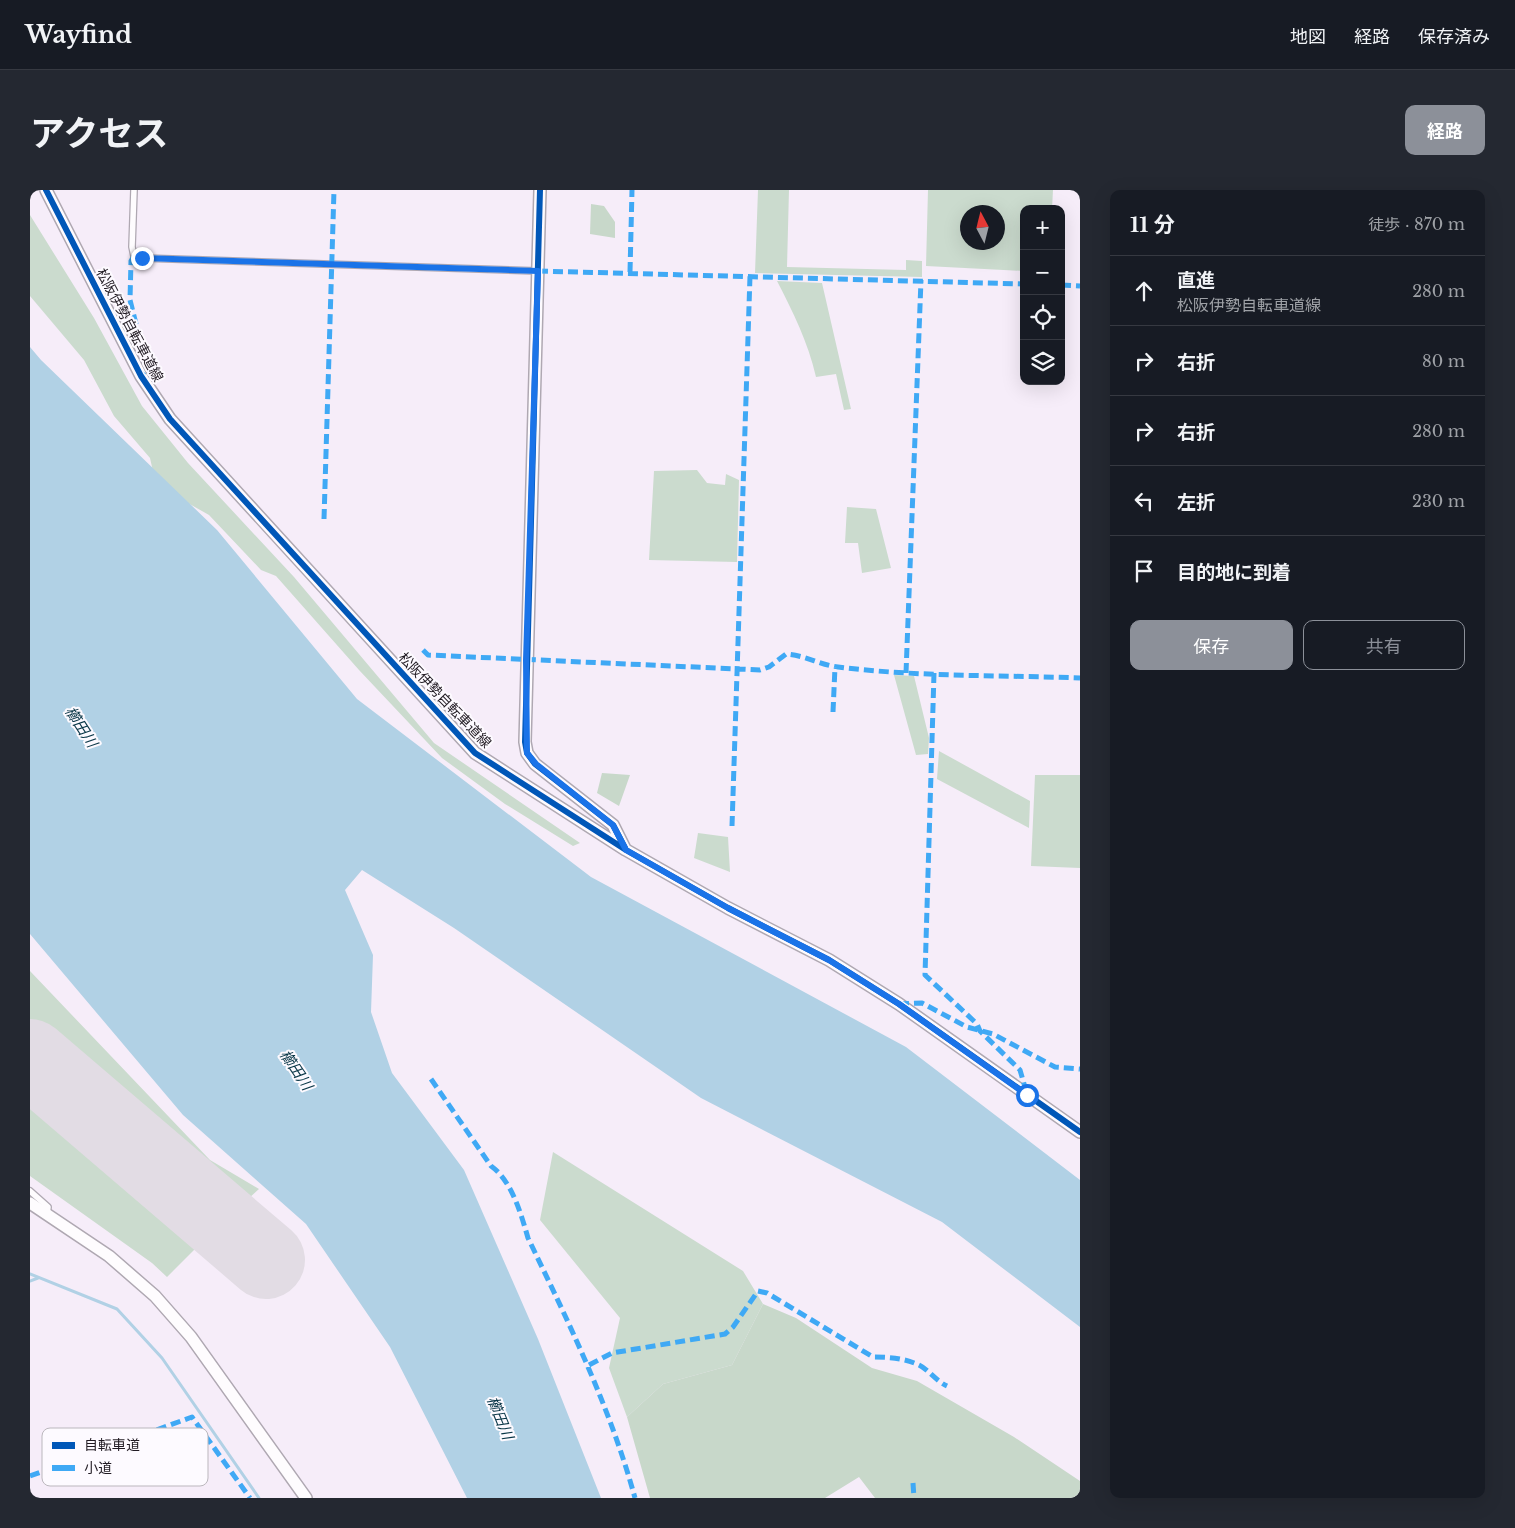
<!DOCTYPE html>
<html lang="ja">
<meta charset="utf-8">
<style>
body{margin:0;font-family:"Libre Baskerville","Noto Sans JP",serif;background:#242831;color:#f1f3f6}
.controls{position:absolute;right:15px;top:15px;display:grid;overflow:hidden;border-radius:10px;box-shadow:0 5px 20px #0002}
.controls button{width:45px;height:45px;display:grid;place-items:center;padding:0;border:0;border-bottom:1px solid #363941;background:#171b24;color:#f1f3f6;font:25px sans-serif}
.compass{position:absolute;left:930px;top:15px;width:45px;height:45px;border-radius:50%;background:#171b24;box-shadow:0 5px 20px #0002;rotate:353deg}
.stop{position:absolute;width:15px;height:15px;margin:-11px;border:4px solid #1a73e8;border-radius:50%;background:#fff}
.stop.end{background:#1a73e8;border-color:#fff;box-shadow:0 1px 5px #0008}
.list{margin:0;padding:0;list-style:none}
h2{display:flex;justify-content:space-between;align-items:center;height:65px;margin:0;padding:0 20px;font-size:21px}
h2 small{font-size:16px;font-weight:400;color:#9ea1a6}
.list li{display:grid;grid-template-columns:32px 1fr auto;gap:15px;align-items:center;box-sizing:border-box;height:70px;padding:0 20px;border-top:1px solid #363941}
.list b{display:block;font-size:19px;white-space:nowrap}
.list p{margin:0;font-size:16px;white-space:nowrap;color:#9ea1a6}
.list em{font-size:16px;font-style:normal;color:#9ea1a6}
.actions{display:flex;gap:10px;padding:15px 20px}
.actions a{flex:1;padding:11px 0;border:1px solid #8c9099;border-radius:10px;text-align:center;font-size:18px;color:#8c9099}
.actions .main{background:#8c9099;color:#fff}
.icon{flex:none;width:28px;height:28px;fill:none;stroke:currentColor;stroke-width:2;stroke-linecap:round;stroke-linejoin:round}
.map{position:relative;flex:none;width:1050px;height:1308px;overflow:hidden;border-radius:10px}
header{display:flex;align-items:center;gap:30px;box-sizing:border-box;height:70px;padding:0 25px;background:#171b24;border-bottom:1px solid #363941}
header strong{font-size:24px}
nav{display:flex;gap:28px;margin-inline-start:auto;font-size:18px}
.intro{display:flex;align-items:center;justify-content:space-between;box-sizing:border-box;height:120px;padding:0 30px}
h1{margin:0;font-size:35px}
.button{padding:12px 22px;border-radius:10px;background:#8c9099;color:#fff;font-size:18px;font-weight:700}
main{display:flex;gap:30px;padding:0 30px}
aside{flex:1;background:#171b24;border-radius:10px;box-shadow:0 5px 20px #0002}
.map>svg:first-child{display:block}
.green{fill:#cbdbce;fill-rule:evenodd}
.forest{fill:#c8d8ca}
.water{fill:#b1d1e5}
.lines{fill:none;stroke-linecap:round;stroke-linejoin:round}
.stream{stroke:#b1d1e5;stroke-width:3}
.runway{stroke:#e2dce4;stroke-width:78}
.lane-casing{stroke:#afa8b2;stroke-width:8}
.street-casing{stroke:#afa8b2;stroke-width:14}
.lane{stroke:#fefcfe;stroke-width:5.5}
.street{stroke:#fefcfe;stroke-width:11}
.quiet{stroke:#3fa9f5;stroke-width:5;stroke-dasharray:10 5;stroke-linecap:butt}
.cycleway-casing{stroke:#fdfaff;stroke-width:9}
.cycleway{stroke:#0057b8;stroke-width:6}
.route{stroke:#1a73e8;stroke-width:6}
.labels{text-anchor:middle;stroke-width:4;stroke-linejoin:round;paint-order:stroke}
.street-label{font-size:14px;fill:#201a22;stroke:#fdfaff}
.water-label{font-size:15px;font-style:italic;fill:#093647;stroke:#fdfaff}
.key{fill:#fdfaff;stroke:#bbb7bd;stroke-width:1}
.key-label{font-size:14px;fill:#201a22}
</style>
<header>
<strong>Wayfind</strong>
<nav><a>地図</a><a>経路</a><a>保存済み</a></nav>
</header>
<div class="intro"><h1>アクセス</h1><a class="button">経路</a></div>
<main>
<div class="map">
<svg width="1050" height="1308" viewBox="0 0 1050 1308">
<rect width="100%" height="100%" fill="#f6edf9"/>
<path class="green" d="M728 0H759L757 77 876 80V70L892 71V87L725 83Z
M898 0H1023L1022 19H994V81L896 76ZM938 22H968V52H938Z
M0 25 64 128 112 216 158 273 264 387 404 553 550 653 543 656 475 614 412 568 329 480 246 386 231 380 179 325 126 295 120 268 84 226 54 170 0 106Z
M747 91 792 93 821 219 814 220 806 184 786 187C778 152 763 122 747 91Z
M667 280 677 293 695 295 696 284 709 290 707 372 619 370 624 281Z
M817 317 846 319 861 378 832 383 828 353H815Z
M864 485 884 486 899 548 898 564 886 565Z
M909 561 1000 611 999 638 907 589Z
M1005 585H1050V678L1001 676Z
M668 643 698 647 700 682 664 668Z
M0 781 180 970 229 999 199 1026 0 854Z
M0 877 186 1038 137 1087 122 1073 0 986Z
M523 962 713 1081 733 1114 702 1175 633 1194 597 1227 579 1178 590 1128 510 1030Z"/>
<path class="forest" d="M561 14 574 16 585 32V48L560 44Z
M572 583 600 585 589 616 567 603Z
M733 1114 766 1128 842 1178 887 1191 984 1247 1050 1291V1308H845L829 1287 795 1308H620L597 1227 633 1194 702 1175Z"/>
<path class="water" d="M0 157 11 170 187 340 327 509 561 687 876 857 1050 990V1137L912 1032 671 908 424 738 332 680 315 700 343 765 341 822 362 883 434 980 508 1149 571 1308H437L360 1157 276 1034 153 925 0 744Z"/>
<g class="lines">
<path class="stream" d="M0 1084 87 1119 132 1168 229 1308
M0 1091 8 1088"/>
<path class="runway" d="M0 868 236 1070"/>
<defs>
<path id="lane" d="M104 0 102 57 104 66 112 68 508 81
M0 1001 18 1017 17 1024"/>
<path id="street" d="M16 0 111 186 140 229 445 563 596 660 698 718 799 770 869 814 1050 942
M510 0 495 552 497 563 505 574 583 635 595 659
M0 1013 79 1066 125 1106 161 1147 276 1308"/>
</defs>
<use href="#lane" class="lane-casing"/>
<use href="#street" class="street-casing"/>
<use href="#lane" class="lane"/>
<use href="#street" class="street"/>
<path class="quiet" d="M104 66 101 71 100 110 117 178 111 186
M508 81 994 94
M600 82 602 0
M1031 95 1050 96
M294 329 304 0
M393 460 398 465 730 480 739 477 756 464C774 465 791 475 808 477 888 487 970 485 1050 488
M876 483 891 90
M904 483 895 785 947 834 950 841 990 880 997 904
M803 522 805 477
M702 636 720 86
M869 814 892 813 937 837 963 844 1025 877 1050 879
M401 889 461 976C482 991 491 1024 498 1048 539 1133 580 1217 605 1308
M559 1175 582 1163 695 1144 703 1137 728 1101 737 1103 843 1167C858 1167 874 1168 889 1175 899 1180 906 1191 917 1196
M0 1286 162 1227 220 1308
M883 1293 884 1308"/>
<defs>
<path id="cycleway" d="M16 0 111 186 140 229 445 563 596 660 698 718 799 770 869 814 1050 942
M510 0 495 552 497 563 505 574 583 635 595 658"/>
</defs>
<use href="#cycleway" class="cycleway-casing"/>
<use href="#cycleway" class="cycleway"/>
</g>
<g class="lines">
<path class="route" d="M112 68 508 81 496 470 497 563 506 574 583 635 596 660 698 718 799 770 869 814 997 905"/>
</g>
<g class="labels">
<g class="street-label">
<text transform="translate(100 135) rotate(62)" y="5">松阪伊勢自転車道線</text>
<text transform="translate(415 510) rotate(46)" y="5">松阪伊勢自転車道線</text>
</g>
<g class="water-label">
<text transform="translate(51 537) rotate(57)" y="5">櫛田川</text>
<text transform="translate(266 880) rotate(56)" y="5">櫛田川</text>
<text transform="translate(470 1228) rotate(68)" y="5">櫛田川</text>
</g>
</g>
<rect x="12" y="1238" width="166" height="58" rx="8" class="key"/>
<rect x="22" y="1252" width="23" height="7" fill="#0057b8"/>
<rect x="22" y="1275" width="23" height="6" fill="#3fa9f5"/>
<g class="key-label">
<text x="54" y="1260">自転車道</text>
<text x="54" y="1283">小道</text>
</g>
</svg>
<div class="controls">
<button>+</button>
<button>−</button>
<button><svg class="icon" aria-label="locate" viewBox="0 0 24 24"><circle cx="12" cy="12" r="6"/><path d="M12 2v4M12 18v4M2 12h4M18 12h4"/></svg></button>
<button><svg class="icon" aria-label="layers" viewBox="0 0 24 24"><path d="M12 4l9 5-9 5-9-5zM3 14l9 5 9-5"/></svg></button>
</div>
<svg class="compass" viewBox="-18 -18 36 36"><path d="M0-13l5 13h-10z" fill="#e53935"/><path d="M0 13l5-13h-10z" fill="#9ea1a6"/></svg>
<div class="stop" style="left:997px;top:905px"></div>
<div class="stop end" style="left:112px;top:68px"></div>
</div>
<aside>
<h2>11 分<small>徒歩 · 870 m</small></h2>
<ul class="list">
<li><svg class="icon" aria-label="ahead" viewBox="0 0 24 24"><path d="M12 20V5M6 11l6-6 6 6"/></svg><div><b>直進</b><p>松阪伊勢自転車道線</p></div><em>280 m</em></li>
<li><svg class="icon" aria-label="right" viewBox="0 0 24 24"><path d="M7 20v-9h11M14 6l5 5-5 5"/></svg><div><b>右折</b></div><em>80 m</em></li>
<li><svg class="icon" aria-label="right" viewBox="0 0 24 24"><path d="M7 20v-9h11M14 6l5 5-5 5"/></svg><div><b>右折</b></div><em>280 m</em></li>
<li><svg class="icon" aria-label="left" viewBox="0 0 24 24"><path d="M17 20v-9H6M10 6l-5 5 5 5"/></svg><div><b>左折</b></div><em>230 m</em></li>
<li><svg class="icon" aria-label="arrive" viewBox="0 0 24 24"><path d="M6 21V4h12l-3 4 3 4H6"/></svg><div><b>目的地に到着</b></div></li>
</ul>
<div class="actions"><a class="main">保存</a><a>共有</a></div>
</aside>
</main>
